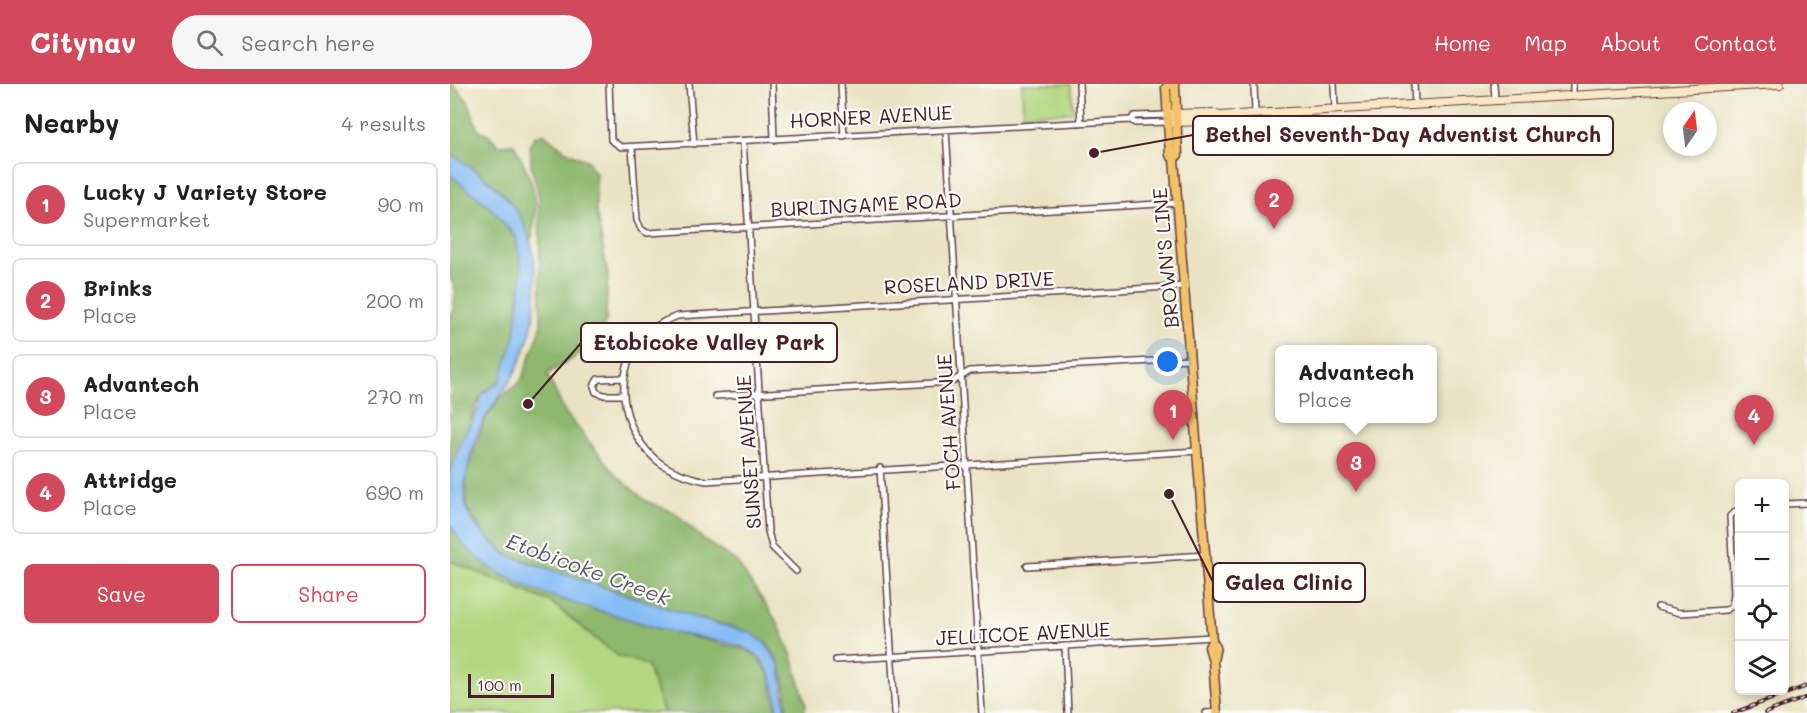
<!DOCTYPE html>
<meta charset="utf-8">
<style>
body{margin:0;font-family:Mali,sans-serif;background:#f6f6f6;color:#202124}
.controls{position:absolute;right:18px;bottom:18px;display:grid;overflow:hidden;border-radius:9px;box-shadow:0 3px 9px #0003}
.controls button{width:54px;height:54px;display:grid;place-items:center;padding:0;border:0;border-bottom:2px solid #e0e0e0;background:#fff;color:#202124;font:30px sans-serif}
.compass{position:absolute;left:1213px;top:18px;width:54px;height:54px;border-radius:50%;background:#fff;box-shadow:0 3px 9px #0003;rotate:14deg}
.scale{position:absolute;left:18px;bottom:15px;width:86px;box-sizing:border-box;padding-left:6px;border:3px solid #4a1f2b;border-top:0;font-size:16px;line-height:21px;white-space:nowrap;color:#4a1f2b;-webkit-text-stroke:4px #fdfcf7;paint-order:stroke}
.you{position:absolute;left:718px;top:278px;width:21px;height:21px;margin:-15px;border:4px solid #fff;border-radius:50%;background:#1a73e8;box-shadow:0 0 0 9px #1a73e833}
.badge{display:grid;place-items:center;width:39px;height:39px;border-radius:50%;background:#d1495b;color:#fff;font-size:20px;font-weight:700}
.pin{position:absolute;translate:-50% -50px;filter:drop-shadow(0 2px 3px #0008)}
.pin::after{content:'';position:absolute;top:32px;width:21px;height:18px;background:inherit;clip-path:polygon(0 0,100% 0,50% 100%)}
.popup{position:absolute;left:825px;top:261px;width:162px;height:78px;box-sizing:border-box;display:grid;place-content:center;border-radius:9px;background:#fff;filter:drop-shadow(0 2px 4px #0005);font-size:20px;white-space:nowrap;color:#757577}
.popup b{font-size:22px;color:#202124}
.popup::after{content:'';position:absolute;left:50%;top:100%;margin-left:-12px;border:12px solid transparent;border-top-color:#fff}
.list{margin:0;padding:0;list-style:none}
h2{display:flex;justify-content:space-between;align-items:center;height:78px;margin:0;padding:0 24px;font-size:26px}
h2 small{font-size:20px;font-weight:400;color:#757577}
.list li{display:grid;grid-template-columns:39px 1fr auto;gap:18px;align-items:center;box-sizing:border-box;height:84px;margin:0 12px 12px;padding:0 12px;border:2px solid #e0e0e0;border-radius:9px}
.list b{display:block;font-size:22px;white-space:nowrap}
.list p{margin:0;font-size:20px;white-space:nowrap;color:#757577}
.list em{font-size:20px;font-style:normal;color:#757577}
.actions{display:flex;gap:12px;padding:18px 24px}
.actions a{flex:1;padding:14px 0;border:2px solid #d1495b;border-radius:9px;text-align:center;font-size:21px;color:#d1495b}
.actions .main{background:#d1495b;color:#fff}
.icon{flex:none;width:33px;height:33px;fill:none;stroke:currentColor;stroke-width:2;stroke-linecap:round;stroke-linejoin:round}
.map{position:relative;flex:none;width:1357px;height:629px;overflow:hidden}
header{display:flex;align-items:center;gap:36px;box-sizing:border-box;height:84px;padding:0 30px;background:#d1495b;color:#fff}
header strong{font-size:28px}
nav{display:flex;gap:33px;margin-inline-start:auto;font-size:21px}
.search{width:420px;height:54px;background:#f6f6f6;display:flex;align-items:center;gap:15px;box-sizing:border-box;padding:0 21px;border-radius:33px;color:#757577;font-size:22px}
main{display:flex}
aside{flex:1;background:#fff}
.map>svg:first-child{display:block}
.green{fill:#b2d780;stroke:#7e7b56;stroke-width:1.5}
.forest{fill:#8db86e;stroke:#6c6c4c;stroke-width:1.5}
.water{fill:#83bcf4;stroke:#666e90;stroke-width:1.5}
.lines{fill:none;stroke-linecap:round;stroke-linejoin:round}
.minor-casing{stroke:#623c42;stroke-width:8}
.secondary-casing{stroke:#623c42;stroke-width:10}
.primary-casing{stroke:#623c42;stroke-width:11}
.minor{stroke:#fff;stroke-width:5}
.secondary{stroke:#fae7c3;stroke-width:8}
.primary{stroke:#f2c36a;stroke-width:8}
.rail-casing{stroke:#4a1f2b;stroke-width:4}
.rail{stroke:#fdfcf7;stroke-width:1.5;stroke-dasharray:4.5;stroke-linecap:butt}
.labels{text-anchor:middle;stroke-width:4.5;stroke-linejoin:round;paint-order:stroke}
.street-label{font-size:20px;fill:#4a1f2b;stroke:#fdfcf7}
.water-label{font-size:21px;font-style:italic;fill:#5e5671;stroke:#fdfcf7}
.leader{fill:none;stroke:#4a1f2b;stroke-width:2}
.callout-dot{fill:#4a1f2b;stroke:#fdfcf7;stroke-width:2}
.callout{fill:#fdfcf7;stroke:#4a1f2b;stroke-width:2}
.callout-label{font-size:21px;text-anchor:middle;font-weight:bold;fill:#4a1f2b}
</style>
<header>
<strong>Citynav</strong>
<div class="search"><svg class="icon" aria-label="search" viewBox="0 0 24 24"><circle cx="10" cy="10" r="6"/><path d="M15 15l6 6"/></svg>Search here</div>
<nav><a>Home</a><a>Map</a><a>About</a><a>Contact</a></nav>
</header>
<main>
<aside>
<h2>Nearby<small>4 results</small></h2>
<ul class="list">
<li><span class="badge">1</span><div><b>Lucky J Variety Store</b><p>Supermarket</p></div><em>90 m</em></li>
<li><span class="badge">2</span><div><b>Brinks</b><p>Place</p></div><em>200 m</em></li>
<li><span class="badge">3</span><div><b>Advantech</b><p>Place</p></div><em>270 m</em></li>
<li><span class="badge">4</span><div><b>Attridge</b><p>Place</p></div><em>690 m</em></li>
</ul>
<div class="actions"><a class="main">Save</a><a>Share</a></div>
</aside>
<div class="map">
<svg width="1357" height="629" viewBox="0 0 1357 629">
<rect width="100%" height="100%" fill="#fdfcf7"/>
<filter id="ink" filterUnits="userSpaceOnUse"><feTurbulence type="fractalNoise" baseFrequency=".0167" numOctaves="2"/><feDisplacementMap in="SourceGraphic" scale="12" xChannelSelector="R" yChannelSelector="G"/><feConvolveMatrix kernelMatrix="1 2 1 2 8 2 1 2 1" color-interpolation-filters="sRGB"/></filter>
<filter id="wash" filterUnits="userSpaceOnUse"><feTurbulence type="fractalNoise" baseFrequency=".008" numOctaves="4" result="noise"/><feDisplacementMap in="SourceGraphic" scale="24" xChannelSelector="R" yChannelSelector="G"/><feGaussianBlur stdDeviation="1.35" result="paint"/><feColorMatrix in="noise" values="0 0 0 0 0 0 0 0 0 0 0 0 0 0 0 0 0 1.4 0 .05"/><feComposite in="paint" operator="in"/></filter>
<g filter="url(#wash)">
<rect width="100%" height="100%" fill="#e9e3c3"/>
<path class="green" d="M572 0H621L623 28 573 30Z
M0 477 101 518 153 561 197 581 214 629H0Z"/>
<path class="forest" d="M0 0H3L19 19 28 46 38 50 48 61 64 60C78 87 92 114 83 145 81 151 83 154 79 158 60 113 42 94 0 70Z
M93 49 116 67 138 77 146 90V127L158 190 156 238 140 264 97 290 115 328 165 390 196 417 225 429 255 457 287 478 328 539 342 572 356 620 354 629H336C338 607 332 572 314 558 299 546 274 540 256 537L57 471 35 451 17 425 16 390 35 335 51 313 71 297 91 244 89 112 81 81 80 61 84 53Z
M0 91 40 123 66 154 72 188 65 252 50 297 31 311C21 336 11 363 0 389V240L6 207 0 193Z
M0 440 39 481 52 491 79 503 110 515 219 547 297 566 309 574 321 594 327 629H214L197 581 168 572 101 518 0 477Z"/>
<path class="water" d="M0 70C24 84 50 102 66 126 95 171 90 238 67 284 59 303 45 317 35 334 23 356 11 399 16 423 21 442 43 459 57 471L256 537 300 548 314 558 330 581 336 629H327C329 612 321 586 309 573 291 556 245 554 221 548 202 543 183 536 164 531 110 515 26 495 0 440V389L11 357 29 324 31 311 50 297 65 252 72 188 66 153 40 123 0 91Z"/>
</g>
<g filter="url(#ink)">
<g class="lines">
<defs>
<path id="minor" d="M159 0 161 56 171 63 681 36 685 39 718 38
M239 0 244 60
M322 0 324 56
M391 0 394 52
M629 0 631 39
M804 0 805 30
M884 0 885 24
M964 0 965 20
M1044 0 1045 15
M1123 0V11
M681 36 684 32 717 31
M496 46 532 629
M293 57 318 447 322 463 346 487
M182 63 187 136 191 145 197 149 727 119
M735 202 228 232C163 252 158 332 205 375 219 387 237 393 256 397L748 367
M174 311H154L146 308 144 302 148 295 174 294
M265 312 502 298 520 287 740 275
M430 384 445 629
M1334 420 1357 419
M577 482 756 471
M1208 523 1230 529 1276 526 1282 522 1284 510 1280 432 1290 424
M615 562 618 629
M386 576 762 553
M756 629 767 628"/>
<path id="secondary" d="M722 30 762 29 769 32 1330 0
M722 38 762 37 769 32"/>
<path id="primary" d="M719 0 716 4 720 71 724 75 762 557 766 563 763 577
M723 0 725 3 728 71 724 75
M762 557 759 563 763 577 767 629"/>
</defs>
<use href="#minor" class="minor-casing"/>
<use href="#secondary" class="secondary-casing"/>
<use href="#primary" class="primary-casing"/>
<use href="#minor" class="minor"/>
<use href="#secondary" class="secondary"/>
<use href="#primary" class="primary"/>
<defs>
<path id="rail" d="M1283 629 1357 602
M1315 629 1357 613"/>
</defs>
<use href="#rail" class="rail-casing"/>
<use href="#rail" class="rail"/>
</g>
</g>
<g class="labels">
<g class="street-label">
<text transform="translate(421 33) rotate(-3)" y="7">HORNER AVENUE</text>
<text transform="translate(416 121) rotate(-3)" y="7">BURLINGAME ROAD</text>
<text transform="translate(716 174) rotate(-95)" y="7">BROWN'S LINE</text>
<text transform="translate(519 199) rotate(-3)" y="7">ROSELAND DRIVE</text>
<text transform="translate(499 338) rotate(-94)" y="7">FOCH AVENUE</text>
<text transform="translate(299 368) rotate(-94)" y="7">SUNSET AVENUE</text>
<text transform="translate(573 550) rotate(-3)" y="7">JELLICOE AVENUE</text>
</g>
<g class="water-label">
<text transform="translate(138 486) rotate(20)" y="7">Etobicoke Creek</text>
</g>
</g>
<path class="leader" d="M644 69L743 51M78 320L131 259M719 410L763 498"/>
<g class="callout-dot">
<circle cx="644" cy="69" r="6"/>
<circle cx="78" cy="320" r="6"/>
<circle cx="719" cy="410" r="6"/>
</g>
<g class="callout">
<rect x="743" y="32" width="420" height="39" rx="6"/>
<rect x="131" y="239" width="256" height="39" rx="6"/>
<rect x="763" y="479" width="152" height="39" rx="6"/>
</g>
<g class="callout-label">
<text x="953" y="58">Bethel Seventh-Day Adventist Church</text>
<text x="259" y="266">Etobicoke Valley Park</text>
<text x="839" y="506">Galea Clinic</text>
</g>
</svg>
<div class="controls">
<button>+</button>
<button>−</button>
<button><svg class="icon" aria-label="locate" viewBox="0 0 24 24"><circle cx="12" cy="12" r="6"/><path d="M12 2v4M12 18v4M2 12h4M18 12h4"/></svg></button>
<button><svg class="icon" aria-label="layers" viewBox="0 0 24 24"><path d="M12 4l9 5-9 5-9-5zM3 14l9 5 9-5"/></svg></button>
</div>
<svg class="compass" viewBox="-18 -18 36 36"><path d="M0-13l5 13h-10z" fill="#e53935"/><path d="M0 13l5-13h-10z" fill="#757577"/></svg>
<div class="scale">100 m</div>
<div class="you"></div>
<div class="pin badge" style="left:723px;top:356px">1</div>
<div class="pin badge" style="left:824px;top:145px">2</div>
<div class="pin badge" style="left:906px;top:408px">3</div>
<div class="popup"><b>Advantech</b>Place</div>
<div class="pin badge" style="left:1304px;top:361px">4</div>
</div>
</main>
